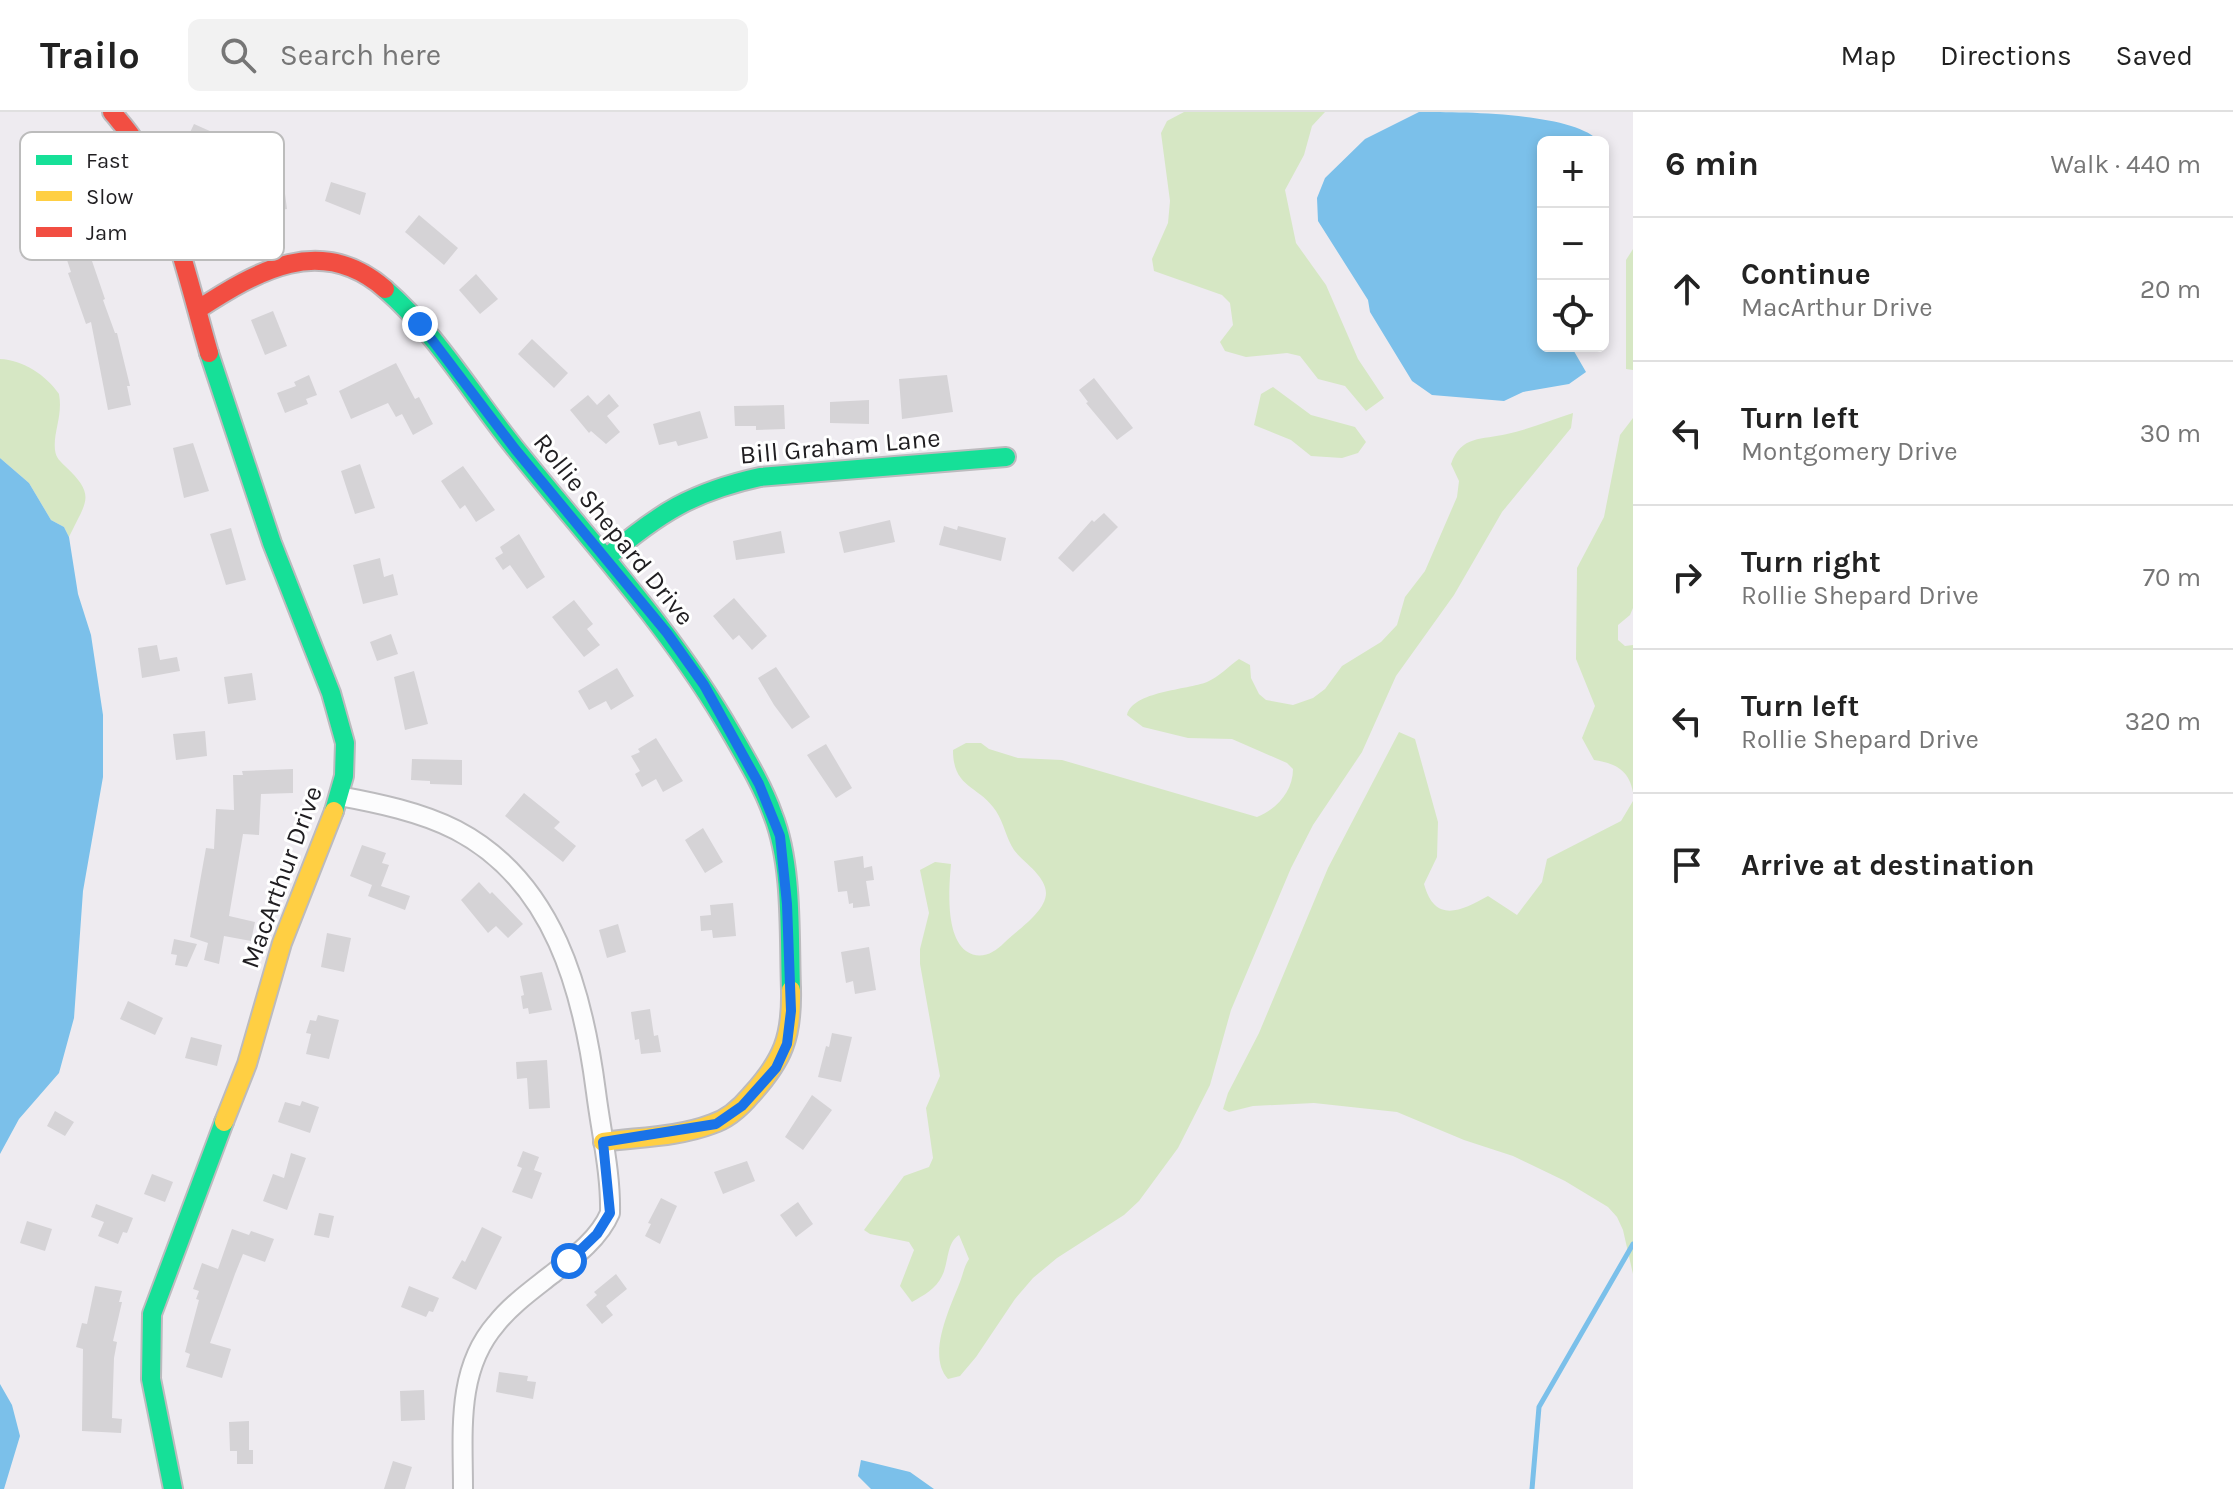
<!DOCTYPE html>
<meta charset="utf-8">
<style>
body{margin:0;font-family:Karla,sans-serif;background:#f2f2f2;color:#222}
.controls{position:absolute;right:24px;top:24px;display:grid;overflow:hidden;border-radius:12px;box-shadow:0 4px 12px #0003}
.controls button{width:72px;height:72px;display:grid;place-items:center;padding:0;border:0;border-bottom:2px solid #e0e0e0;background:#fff;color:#222;font:40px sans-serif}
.stop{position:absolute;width:24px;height:24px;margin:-18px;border:6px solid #1a73e8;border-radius:50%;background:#fff}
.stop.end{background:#1a73e8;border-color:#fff;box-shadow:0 2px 8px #0008}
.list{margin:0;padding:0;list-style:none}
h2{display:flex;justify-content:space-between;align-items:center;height:104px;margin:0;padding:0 32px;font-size:34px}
h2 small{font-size:26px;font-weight:400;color:#767676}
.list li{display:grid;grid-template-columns:52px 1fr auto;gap:24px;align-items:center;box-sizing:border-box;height:144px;padding:0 32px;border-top:2px solid #e0e0e0}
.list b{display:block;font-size:30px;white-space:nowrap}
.list p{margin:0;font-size:26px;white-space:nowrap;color:#767676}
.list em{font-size:26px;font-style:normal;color:#767676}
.icon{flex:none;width:44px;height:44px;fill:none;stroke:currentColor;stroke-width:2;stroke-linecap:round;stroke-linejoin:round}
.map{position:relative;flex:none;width:1633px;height:1377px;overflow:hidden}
header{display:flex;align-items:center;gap:48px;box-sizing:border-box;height:112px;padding:0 40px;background:#fff;border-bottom:2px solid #e0e0e0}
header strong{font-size:38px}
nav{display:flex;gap:44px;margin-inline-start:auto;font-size:28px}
.search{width:560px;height:72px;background:#f2f2f2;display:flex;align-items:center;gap:20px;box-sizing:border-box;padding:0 28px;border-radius:12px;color:#767676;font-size:30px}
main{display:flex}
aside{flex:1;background:#fff}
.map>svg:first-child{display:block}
.green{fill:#d6e7c4}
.water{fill:#7bc0ea}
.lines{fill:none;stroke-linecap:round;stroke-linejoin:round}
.stream{stroke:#7bc0ea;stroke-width:5}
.building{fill:#d5d3d6}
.street-casing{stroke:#bcbbbe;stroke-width:22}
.fast-casing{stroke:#bcbbbe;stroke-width:22}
.slow-casing{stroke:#bcbbbe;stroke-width:22}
.jam-casing{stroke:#bcbbbe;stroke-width:22}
.street{stroke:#fcfcfd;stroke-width:18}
.fast{stroke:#16e098;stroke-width:18}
.slow{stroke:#ffcf43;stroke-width:18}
.jam{stroke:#f24e42;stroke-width:18}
.route{stroke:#1a73e8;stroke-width:10}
.labels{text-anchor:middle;stroke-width:6;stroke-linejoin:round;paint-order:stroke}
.street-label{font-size:26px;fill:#201e21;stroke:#fff}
.key{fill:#fff;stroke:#bcbcbc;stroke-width:2}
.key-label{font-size:22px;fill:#201e21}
</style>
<header>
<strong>Trailo</strong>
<div class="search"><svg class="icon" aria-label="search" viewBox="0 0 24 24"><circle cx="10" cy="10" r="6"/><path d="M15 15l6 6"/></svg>Search here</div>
<nav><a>Map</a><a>Directions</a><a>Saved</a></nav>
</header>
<main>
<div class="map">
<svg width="1633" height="1377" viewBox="0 0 1633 1377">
<rect width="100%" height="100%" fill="#eeebf0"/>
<path class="green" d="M1184 0H1325L1312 14 1304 43 1285 78 1296 131 1326 173 1358 247 1384 286 1366 299 1345 274 1318 267 1300 244 1287 241 1246 245 1225 239 1220 230 1233 213 1230 191 1222 183 1154 159 1152 147 1168 111 1170 89 1161 21 1167 9Z
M1633 137V258L1626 257V148Z
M0 247C23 248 46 263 59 282 63 304 53 320 55 338 56 346 60 349 65 354 97 384 86 389 69 425L64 415 51 408 29 371 0 346Z
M1273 275 1311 303 1355 315 1366 330 1358 341 1342 346 1311 344 1291 328 1254 313 1261 282Z
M1573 301 1571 316 1502 400 1454 483 1396 564 1362 640 1313 713 1291 756 1231 898 1210 973 1178 1036 1139 1089 1124 1103 1057 1146 1033 1166 1015 1187 976 1245 960 1264 948 1267C926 1243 951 1194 960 1170 963 1162 964 1155 969 1147L959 1123C946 1131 949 1151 942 1164 936 1177 924 1183 912 1190L900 1174 914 1138 909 1130 870 1122 864 1118 904 1064 929 1055 933 1046 926 996 940 964 920 852V837L929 801 920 758 935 750 951 752C949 775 945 823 966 839 980 849 994 841 1004 831 1016 819 1046 800 1046 781 1046 764 1023 750 1014 738 1006 726 1004 711 996 699 979 673 953 677 953 638L966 631H981L989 637 1018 646 1062 648 1257 705C1277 697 1293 679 1293 657L1287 651 1232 627 1188 626 1143 615 1127 603C1133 579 1187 578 1207 570 1219 565 1229 554 1239 547L1250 553 1251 566 1259 582 1266 588 1293 593 1313 586 1325 577 1342 554 1381 530 1397 513 1405 485 1425 459 1457 385 1459 369 1451 352C1461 323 1482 328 1507 322 1529 317 1552 308 1573 301Z
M1633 306V496L1630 503 1618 513V528L1625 534 1633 533V680C1629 658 1615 651 1594 648L1582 626 1595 594 1576 547 1577 456 1604 405 1620 323Z
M1399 620 1415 627 1438 710 1437 745 1424 772C1435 812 1461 799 1488 784L1517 803 1542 770 1547 747 1621 709 1633 689V1162L1623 1118 1617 1105 1608 1095 1565 1069 1513 1044 1464 1028 1397 1000 1314 991 1253 994 1229 1000 1223 997 1228 981 1259 921 1328 756Z"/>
<path class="water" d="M1419 0C1461 0 1575 0 1600 30H1543V234H1571L1586 260 1569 272 1523 280 1504 289 1432 283 1412 269 1370 200 1368 188 1318 109 1317 86 1325 66 1365 27Z
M0 346 29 371 51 408 64 415 69 425 78 482 91 523 103 603V665L83 779 74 906 59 961 19 1007 0 1042Z
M0 1272 12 1293 20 1324 4 1377H0Z
M861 1348 910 1360 934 1377H871L858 1364Z"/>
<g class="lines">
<path class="stream" d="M1532 1377 1539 1295 1633 1132"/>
</g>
<path class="building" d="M194 12 221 24 212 46 184 33Z
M45 49 78 93 76 94 86 109 80 114 105 187 103 188 115 221H117L130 274H127L131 293 108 298 91 210 86 212 68 161 71 160 65 142 78 138 26 63Z
M331 70 366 81 360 103 325 89Z
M284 74 287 97 250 103 246 80Z
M419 103 458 136 444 153 405 120Z
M476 162 498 187 480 202 459 178Z
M273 199 287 234 265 243 251 208Z
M532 227 568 261 554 276 518 242Z
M396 251 415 287 419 285 433 312 413 323 402 302 396 305 388 291 351 307 339 279Z
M309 263 317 283 306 287 308 292 285 301 277 281 296 274 294 270Z
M947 263 953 300 902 307 899 267Z
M1094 266 1133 316 1117 328 1086 291 1088 290 1079 278Z
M609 282 619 294 607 304 620 320 606 332 591 319 589 321 570 298 588 283 597 293Z
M869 288V312L830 311V290Z
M784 293 785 317 756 318V314H735L734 294Z
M700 299 708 326 678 334 676 329 659 333 653 312Z
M193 331 209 379 184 386 173 336Z
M360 352 375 396 355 402 341 359Z
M463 354 495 398 476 410 465 393 460 397 441 369Z
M1104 401 1118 415 1073 460 1058 446 1092 408 1094 410Z
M890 408 895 430 844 441 839 420Z
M944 414 957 418 958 414 1006 426 1001 449 939 433Z
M231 416 246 468 226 473 210 422Z
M781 419 785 441 736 448 733 429Z
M519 422 545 465 527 477 510 453 503 458 495 446 503 441 500 435Z
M380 446 384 465 393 462 398 483 363 492 353 453Z
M734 486 767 524 752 538 739 523 733 528 713 504Z
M574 488 593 512 587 517 600 533 584 545 552 505Z
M391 522 398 542 377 549 370 530Z
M157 533 160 548 177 545 180 559 142 566 138 536Z
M776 555 810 605 792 617 774 593 758 566Z
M617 556 634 584 611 598 606 589 589 598 578 579Z
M414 559 428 612 405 618 394 565Z
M252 561 256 588 228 592 224 565Z
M205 619 207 644 176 648 173 622Z
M656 626 683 669 663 680 656 667 642 675 635 662 640 659 631 644 640 640 638 637Z
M826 632 852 676 836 686 807 643Z
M412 647 462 648V673L430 672V669L411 668Z
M293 657V681L261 682 259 723 243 722 229 804 255 810 251 829 224 824 219 852 204 848 208 831 190 825 206 736 214 737 216 697 234 698 233 663H243L242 659Z
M524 681 560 710 554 716 576 734 563 750 505 704Z
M703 716 723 750 705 761 685 728Z
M362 733 386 741 382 751 389 753 381 774 410 784 405 798 368 784 372 773 350 764Z
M863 744 864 756 872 754 874 768 866 769 870 794 853 796V791L849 792 847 779 838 780 834 749Z
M479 770 490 782 492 780 523 812 508 826 496 814 488 821 461 788Z
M733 791 736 824 713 826 712 818 701 819 700 804 711 803 710 793Z
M618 812 626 840 607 846 599 818Z
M327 821 351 826 344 860 321 855Z
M174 827 197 832 187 855 175 853 177 843 171 842Z
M869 835 876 878 855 882 853 869 846 871 841 840Z
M542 860 552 898 529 902 528 896 523 897 521 884 524 883 520 864Z
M128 889 163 906 155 923 120 907Z
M650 897 654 924 658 923 661 940 641 942 639 927 635 928 631 900Z
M318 903 339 908 329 947 306 942 311 922 306 921 310 908 316 909Z
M832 921 852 925 841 970 818 965 826 934 829 935Z
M191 925 222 933 217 954 185 946Z
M547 948 550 996 529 997 527 966 517 967 516 950Z
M812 983 832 998 803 1038 785 1025Z
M302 989 319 995 310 1021 278 1010 285 990 300 994Z
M55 999 74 1010 65 1024 47 1014Z
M523 1039 539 1045 534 1058 542 1061 532 1087 512 1080 522 1056 517 1054Z
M291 1041 306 1046 287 1098 263 1089 273 1062 284 1066Z
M747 1049 755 1069 723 1082 714 1060Z
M152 1062 173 1070 165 1090 144 1082Z
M661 1086 677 1094 660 1132 645 1124 651 1112 648 1111Z
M798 1090 813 1112 796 1125 780 1103Z
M96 1092 133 1106 127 1121 123 1120 118 1132 98 1124 104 1110 91 1105Z
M319 1101 334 1104 329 1126 314 1123Z
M27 1109 52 1117 45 1139 20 1131Z
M482 1115 502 1125 476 1178 452 1166 462 1148 465 1150Z
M232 1117 249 1123 251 1119 274 1127 265 1150 243 1142 235 1162 210 1231 231 1237 222 1266 186 1255 190 1242 185 1240 199 1188 196 1187 199 1179 193 1177 202 1151 218 1157Z
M616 1162 627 1177 606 1194 613 1203 602 1212 586 1193 597 1183 594 1180Z
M95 1174 122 1179 119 1190H122L113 1229 117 1230 114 1246 112 1306 122 1307 121 1321 82 1319 83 1237 76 1235 82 1211 87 1212Z
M409 1174 439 1186 433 1200 429 1199 426 1205 401 1195Z
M499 1260 528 1264 527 1269 536 1270 533 1287 496 1280Z
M424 1278 425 1308 401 1309 400 1279Z
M249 1309V1338H253V1352H237V1339H230L229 1310Z
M393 1349 412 1355 405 1377H384Z"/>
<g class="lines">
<defs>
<path id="street" d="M339 684C377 691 421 700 456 718 554 769 583 879 596 980 601 1020 611 1061 610 1101 599 1127 573 1146 551 1163 532 1178 511 1193 496 1212 456 1258 463 1320 463 1377"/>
<path id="fast" d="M385 177C438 223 474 286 519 341 593 433 673 519 732 622 747 648 763 675 773 703 793 754 789 823 791 878
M209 241 272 431 331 581 345 631 344 664 334 699
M606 446C659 401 692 380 760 365L1006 345
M173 1377 151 1267 152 1202 224 1010"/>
<path id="slow" d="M224 1010 247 952 282 831 334 699
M603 1030C639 1025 678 1025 712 1012 728 1007 741 995 751 983 783 948 792 925 791 878"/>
<path id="jam" d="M112 0C120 10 129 19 135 30 172 91 189 172 209 241
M197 198C257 159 321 121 385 177"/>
</defs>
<use href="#street" class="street-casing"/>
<use href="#fast" class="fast-casing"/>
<use href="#slow" class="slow-casing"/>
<use href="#jam" class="jam-casing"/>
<use href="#street" class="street"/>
<use href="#fast" class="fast"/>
<use href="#slow" class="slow"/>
<use href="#jam" class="jam"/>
</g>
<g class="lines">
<path class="route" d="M420 212 515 337 667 521 704 573 759 672 780 724 787 792 791 899 787 932 776 956 742 994 716 1012 603 1030 610 1101 597 1122 569 1149"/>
</g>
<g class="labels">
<g class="street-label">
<text transform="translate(840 334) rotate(-5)" y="9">Bill Graham Lane</text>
<text transform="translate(614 417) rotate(51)" y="9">Rollie Shepard Drive</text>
<text transform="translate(281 765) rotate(-70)" y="9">MacArthur Drive</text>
</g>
</g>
<rect x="20" y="20" width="264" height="128" rx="12" class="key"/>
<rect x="36" y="43" width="36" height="10" fill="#16e098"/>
<rect x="36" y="79" width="36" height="10" fill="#ffcf43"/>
<rect x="36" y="115" width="36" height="10" fill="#f24e42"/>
<g class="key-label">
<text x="86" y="56">Fast</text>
<text x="86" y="92">Slow</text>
<text x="86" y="128">Jam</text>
</g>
</svg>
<div class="controls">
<button>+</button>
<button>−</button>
<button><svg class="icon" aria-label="locate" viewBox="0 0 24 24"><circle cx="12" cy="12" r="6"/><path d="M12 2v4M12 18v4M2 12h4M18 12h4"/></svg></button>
</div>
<div class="stop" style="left:569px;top:1149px"></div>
<div class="stop end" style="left:420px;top:212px"></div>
</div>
<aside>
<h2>6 min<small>Walk · 440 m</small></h2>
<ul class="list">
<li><svg class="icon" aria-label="ahead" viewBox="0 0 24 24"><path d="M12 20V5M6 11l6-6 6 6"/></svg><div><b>Continue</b><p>MacArthur Drive</p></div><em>20 m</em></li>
<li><svg class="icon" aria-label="left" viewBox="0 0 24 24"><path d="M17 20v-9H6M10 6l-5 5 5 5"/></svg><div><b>Turn left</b><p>Montgomery Drive</p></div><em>30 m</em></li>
<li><svg class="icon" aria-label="right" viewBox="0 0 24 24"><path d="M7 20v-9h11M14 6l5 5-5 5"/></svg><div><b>Turn right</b><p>Rollie Shepard Drive</p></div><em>70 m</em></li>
<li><svg class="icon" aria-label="left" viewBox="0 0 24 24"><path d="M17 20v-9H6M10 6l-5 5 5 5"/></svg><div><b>Turn left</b><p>Rollie Shepard Drive</p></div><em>320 m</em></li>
<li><svg class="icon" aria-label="arrive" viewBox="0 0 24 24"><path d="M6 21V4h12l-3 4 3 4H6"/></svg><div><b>Arrive at destination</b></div></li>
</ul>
</aside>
</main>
